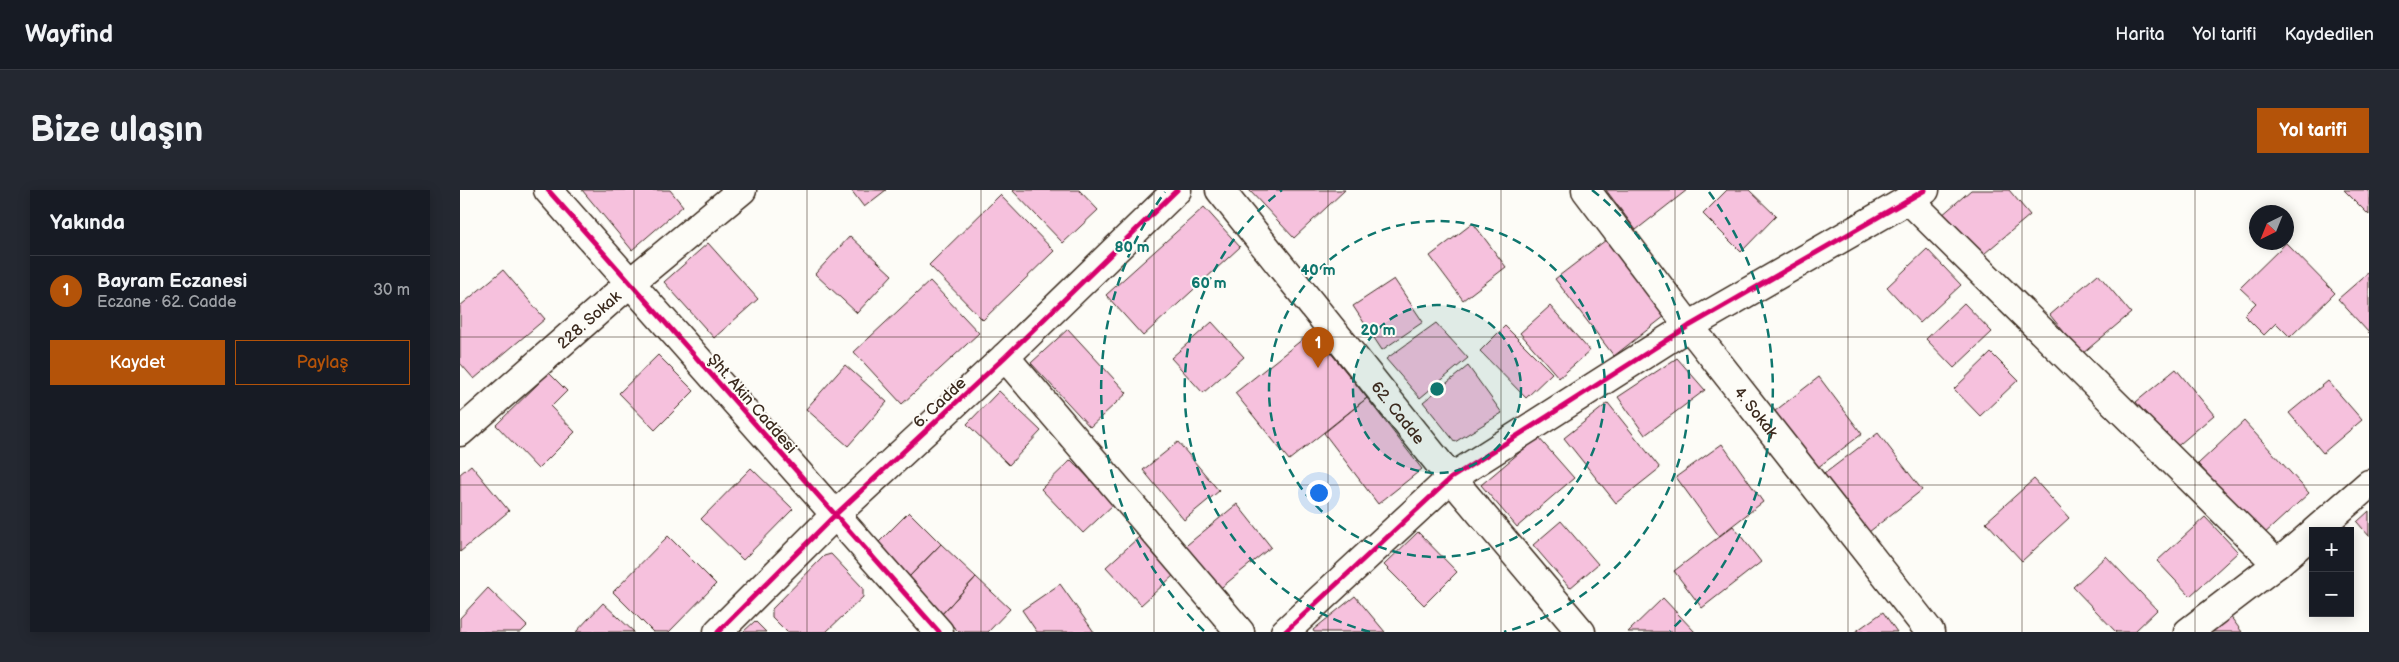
<!DOCTYPE html>
<html lang="tr">
<meta charset="utf-8">
<style>
body{margin:0;font-family:"Balsamiq Sans",sans-serif;background:#242831;color:#f1f3f6}
.controls{position:absolute;right:15px;bottom:15px;display:grid;overflow:hidden;border-radius:0px;box-shadow:0 2px 12px #0003}
.controls button{width:45px;height:45px;display:grid;place-items:center;padding:0;border:0;border-bottom:1px solid #363941;background:#171b24;color:#f1f3f6;font:25px sans-serif}
.compass{position:absolute;left:1789px;top:15px;width:45px;height:45px;border-radius:50%;background:#171b24;box-shadow:0 2px 12px #0003;rotate:223deg}
.you{position:absolute;left:858px;top:302px;width:18px;height:18px;margin:-12px;border:4px solid #fff;border-radius:50%;background:#1a73e8;box-shadow:0 0 0 8px #1a73e833}
.badge{display:grid;place-items:center;width:32px;height:32px;border-radius:50%;background:#b45309;color:#fff;font-size:16px;font-weight:700}
.pin{position:absolute;translate:-50% -41px;filter:drop-shadow(0 1px 2px #0008)}
.pin::after{content:'';position:absolute;top:26px;width:18px;height:15px;background:inherit;clip-path:polygon(0 0,100% 0,50% 100%)}
.list{margin:0;padding:0;list-style:none}
h2{display:flex;justify-content:space-between;align-items:center;height:65px;margin:0;padding:0 20px;font-size:21px}
h2 small{font-size:16px;font-weight:400;color:#9ea1a6}
.list li{display:grid;grid-template-columns:32px 1fr auto;gap:15px;align-items:center;box-sizing:border-box;height:70px;padding:0 20px;border-top:1px solid #363941}
.list b{display:block;font-size:19px;white-space:nowrap}
.list p{margin:0;font-size:16px;white-space:nowrap;color:#9ea1a6}
.list em{font-size:16px;font-style:normal;color:#9ea1a6}
.actions{display:flex;gap:10px;padding:15px 20px}
.actions a{flex:1;padding:11px 0;border:1px solid #b45309;border-radius:0px;text-align:center;font-size:18px;color:#b45309}
.actions .main{background:#b45309;color:#fff}
.map{position:relative;flex:none;width:1909px;height:442px;overflow:hidden;border-radius:0px}
header{display:flex;align-items:center;gap:30px;box-sizing:border-box;height:70px;padding:0 25px;background:#171b24;border-bottom:1px solid #363941}
header strong{font-size:24px}
nav{display:flex;gap:28px;margin-inline-start:auto;font-size:18px}
.intro{display:flex;align-items:center;justify-content:space-between;box-sizing:border-box;height:120px;padding:0 30px}
h1{margin:0;font-size:35px}
.button{padding:12px 22px;border-radius:0px;background:#b45309;color:#fff;font-size:18px;font-weight:700}
main{display:flex;gap:30px;padding:0 30px}
aside{flex:1;background:#171b24;border-radius:0px;box-shadow:0 2px 12px #0003}
.map>svg:first-child{display:block}
.building{fill:#f6c1dd;stroke:#3b2a1e}
.lines{fill:none;stroke-linecap:round;stroke-linejoin:round}
.minor-casing{stroke:#3b2a1e;stroke-width:31}
.tertiary-casing{stroke:#3b2a1e;stroke-width:31}
.minor{stroke:#fdfcf7;stroke-width:28}
.tertiary{stroke:#fdfcf7;stroke-width:28}
.cycleway-casing{stroke:#fdfcf7;stroke-width:8}
.cycleway{stroke:#d6006c;stroke-width:5}
.grid{fill:none;stroke:#3b2a1e;stroke-width:1;stroke-opacity:0.55}
.ring{fill:none;stroke:#0f766e;stroke-width:2.5;stroke-dasharray:9 6}
.labels{text-anchor:middle;stroke-width:4;stroke-linejoin:round;paint-order:stroke}
.street-label{font-size:16px;fill:#3b2a1e;stroke:#fdfcf7}
.centre{fill:#0f766e;stroke:#fdfcf7;stroke-width:2.5}
.ring-label{font-size:15px;text-anchor:middle;font-weight:bold;fill:#0f766e;stroke:#fdfcf7;stroke-width:4;stroke-linejoin:round;paint-order:stroke}
</style>
<header>
<strong>Wayfind</strong>
<nav><a>Harita</a><a>Yol tarifi</a><a>Kaydedilen</a></nav>
</header>
<div class="intro"><h1>Bize ulaşın</h1><a class="button">Yol tarifi</a></div>
<main>
<aside>
<h2>Yakında<small></small></h2>
<ul class="list">
<li><span class="badge">1</span><div><b>Bayram Eczanesi</b><p>Eczane · 62. Cadde</p></div><em>30 m</em></li>
</ul>
<div class="actions"><a class="main">Kaydet</a><a>Paylaş</a></div>
</aside>
<div class="map">
<svg width="1909" height="442" viewBox="0 0 1909 442">
<rect width="100%" height="100%" fill="#fdfcf7"/>
<filter id="ink" filterUnits="userSpaceOnUse"><feTurbulence type="fractalNoise" baseFrequency=".02" numOctaves="2"/><feDisplacementMap in="SourceGraphic" scale="10" xChannelSelector="R" yChannelSelector="G"/><feConvolveMatrix kernelMatrix="1 2 1 2 8 2 1 2 1" color-interpolation-filters="sRGB"/></filter>
<g filter="url(#ink)">
<path class="building" d="M122 0H210L223 16 172 60Z
M391 0H426L404 17Z
M552 0H619L638 20 603 53Z
M789 0H885L834 48Z
M1146 0H1227L1176 40Z
M1267 0H1289L1316 26 1281 62 1243 24Z
M1511 0H1549L1570 25 1518 69 1481 26Z
M1884 0H1909V25Z
M540 5 594 61 523 130 469 75Z
M744 17 780 57 683 146 646 105Z
M1013 33 1046 77 1003 110 970 66Z
M390 46 432 85 397 123 355 84Z
M1146 50 1205 126 1154 166 1095 89Z
M248 53 298 109 254 148 204 92Z
M1826 53 1875 103 1830 147 1816 133 1804 145 1784 125 1796 113 1780 98Z
M1467 59 1501 95 1460 133 1427 97Z
M43 80 85 129 14 189 0 173V116Z
M1909 82V143L1878 109Z
M1638 84 1671 123 1622 164 1590 125Z
M934 89 963 132 922 160 893 116Z
M470 91 519 143 442 214 394 162Z
M1504 113 1532 142 1494 178 1466 149Z
M1090 116 1130 161 1099 188 1060 143Z
M752 132 784 167 743 203 711 168Z
M976 133 1008 168 960 208 926 169Z
M1045 136 1092 183 1066 208 1020 161Z
M608 139 667 203 630 237 571 173Z
M853 141 907 208 829 270 775 203Z
M1531 163 1558 190 1520 226 1494 199Z
M198 165 234 201 195 240 159 203Z
M1217 168 1245 200 1185 245 1158 207Z
M385 175 427 212 388 256 346 219Z
M1008 176 1042 223 995 252 963 212Z
M1716 179 1754 225 1714 259 1676 212Z
M89 183 107 201 91 217 115 242 78 279 36 235Z
M1359 187 1402 244 1357 278 1315 221Z
M1868 191 1902 230 1863 263 1829 223Z
M539 201 581 241 549 275 507 234Z
M907 208 962 279 918 314 864 243Z
M1148 213 1200 278 1156 313 1104 248Z
M1784 231 1849 303 1803 345 1738 274Z
M1418 243 1462 300 1409 342 1364 284Z
M1078 247 1114 288 1057 337 1021 295Z
M718 252 759 301 724 330 683 280Z
M1262 254 1303 312 1259 346 1216 287Z
M611 270 654 314 623 343 581 299Z
M11 275 49 321 0 362V284Z
M291 278 333 319 283 370 241 329Z
M1574 289 1609 328 1562 371 1526 332Z
M777 314 811 357 757 401 722 359Z
M1909 321V346L1897 332Z
M449 322 481 354 447 389 414 357Z
M1745 327 1778 362 1730 406 1697 371Z
M1101 331 1138 374 1110 398 1073 355Z
M1273 336 1301 372 1242 418 1214 381Z
M958 342 997 382 964 415 924 375Z
M208 346 256 394 209 442H193L153 402Z
M679 347 714 385 681 415 646 377Z
M481 354 516 387 481 425 447 389Z
M371 364 403 398V407L366 442H327L312 427V419L364 366Z
M1646 366 1697 420 1674 442H1656L1613 397Z
M516 387 550 419 528 442H499L481 425Z
M600 394 634 442H577L562 420Z
M28 398 67 436 61 442H0V428Z
M895 406 925 442H854L853 440Z
M1203 408 1235 442H1168Z
M143 413 174 442H116Z
M1423 422 1437 442H1395Z
M1770 426 1782 442H1750Z
M295 431 306 442H283Z"/>
<g class="lines">
<defs>
<g id="minor">
<path id="s1" d="M1126 0 1229 136 1470 442"/>
<path d="M1449 10 1817 374"/>
<path d="M545 167 780 442"/>
<path id="s2" d="M0 242 171 92 282 0"/>
<path d="M1855 341 1909 294"/>
<path d="M825 442 991 288 1229 136 1465 0"/>
<path d="M1728 442 1817 374 1853 343"/>
</g>
<g id="tertiary">
<path d="M88 0 479 442"/>
<path id="s3" d="M760 0 991 288 1121 442"/>
<path d="M258 442 374 326 545 167 717 0"/>
</g>
</defs>
<use href="#minor" class="minor-casing"/>
<use href="#tertiary" class="tertiary-casing"/>
<use href="#minor" class="minor"/>
<use href="#tertiary" class="tertiary"/>
<defs>
<path id="cycleway" d="M88 0 479 442
M258 442 374 326 545 167 717 0
M825 442 991 288 1229 136 1465 0"/>
</defs>
<use href="#cycleway" class="cycleway-casing"/>
<use href="#cycleway" class="cycleway"/>
</g>
</g>
<path class="grid" d="M174 0V442M347 0V442M521 0V442M694 0V442M868 0V442M1041 0V442M1215 0V442M1388 0V442M1562 0V442M1735 0V442M0 147H1909M0 295H1909"/>
<circle cx="977" cy="199" r="84" fill="#0f766e" fill-opacity=".12"/>
<g class="ring">
<circle cx="977" cy="199" r="84"/>
<circle cx="977" cy="199" r="168"/>
<path d="M910 442A252 252 0 0 1 822 0M1132 0A252 252 0 0 1 1044 442"/>
<path d="M744 441A336 336 0 0 1 705 2M1249 2A336 336 0 0 1 1210 441"/>
</g>
<g class="labels">
<g class="street-label">
<text dy="6" stroke="none"><textPath href="#s2" startOffset="171">228. Sokak</textPath></text>
<text transform="translate(479 212) rotate(-43)" y="6">6. Cadde</text>
<text transform="translate(293 213) rotate(49)" y="6">Şht. Akin Caddesi</text>
<text dy="6" stroke="none"><textPath href="#s1" startOffset="280">4. Sokak</textPath></text>
<text dy="6" stroke="none"><textPath href="#s3" startOffset="285">62. Cadde</textPath></text>
</g>
</g>
<circle cx="977" cy="199" r="8" class="centre"/>
<g class="ring-label">
<text x="672" y="62">80 m</text>
<text x="858" y="85">40 m</text>
<text x="749" y="98">60 m</text>
<text x="918" y="145">20 m</text>
</g>
</svg>
<div class="controls">
<button>+</button>
<button>−</button>
</div>
<svg class="compass" viewBox="-18 -18 36 36"><path d="M0-13l5 13h-10z" fill="#e53935"/><path d="M0 13l5-13h-10z" fill="#9ea1a6"/></svg>
<div class="you"></div>
<div class="pin badge" style="left:858px;top:178px">1</div>
</div>
</main>
